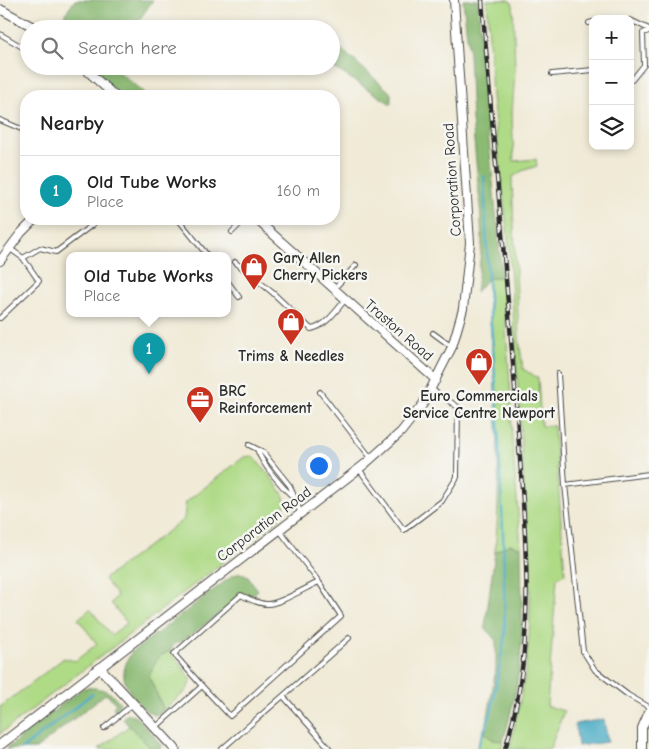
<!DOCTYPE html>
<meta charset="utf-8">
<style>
body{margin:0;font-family:"Comic Neue",sans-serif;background:#f2f2f2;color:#222}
.controls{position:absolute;right:15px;top:15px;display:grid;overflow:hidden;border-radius:10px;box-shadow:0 2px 8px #0003}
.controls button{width:45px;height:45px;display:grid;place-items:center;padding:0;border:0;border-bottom:1px solid #e0e0e0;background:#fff;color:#222;font:25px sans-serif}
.you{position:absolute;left:318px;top:465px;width:18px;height:18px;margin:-12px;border:4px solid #fff;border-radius:50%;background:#1a73e8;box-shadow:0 0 0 8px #1a73e833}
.badge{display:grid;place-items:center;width:32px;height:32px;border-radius:50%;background:#db2777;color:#fff;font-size:16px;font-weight:700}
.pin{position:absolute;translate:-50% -41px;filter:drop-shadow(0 1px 2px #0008)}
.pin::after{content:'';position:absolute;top:26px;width:18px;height:15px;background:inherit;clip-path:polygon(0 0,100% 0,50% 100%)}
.popup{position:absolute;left:66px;top:252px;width:165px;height:65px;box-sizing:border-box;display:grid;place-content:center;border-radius:10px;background:#fff;filter:drop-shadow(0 1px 4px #0005);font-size:16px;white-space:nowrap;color:#767676}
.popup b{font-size:19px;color:#222}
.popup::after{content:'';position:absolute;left:50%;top:100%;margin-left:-10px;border:10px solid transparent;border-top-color:#fff}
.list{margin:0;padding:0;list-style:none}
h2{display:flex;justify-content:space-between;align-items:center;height:65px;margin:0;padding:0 20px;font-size:21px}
h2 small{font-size:16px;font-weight:400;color:#767676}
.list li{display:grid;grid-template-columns:32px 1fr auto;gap:15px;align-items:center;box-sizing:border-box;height:70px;padding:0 20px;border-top:1px solid #e0e0e0}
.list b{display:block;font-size:19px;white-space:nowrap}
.list p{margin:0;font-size:16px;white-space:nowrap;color:#767676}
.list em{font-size:16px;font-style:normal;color:#767676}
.icon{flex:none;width:28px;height:28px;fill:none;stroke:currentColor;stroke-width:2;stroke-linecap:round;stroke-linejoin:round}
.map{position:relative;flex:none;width:649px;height:749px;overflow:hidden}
.search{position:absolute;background:#fff;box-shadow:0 2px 8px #0003;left:20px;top:20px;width:320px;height:55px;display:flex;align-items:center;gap:12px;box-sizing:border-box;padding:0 18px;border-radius:28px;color:#767676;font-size:19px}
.panel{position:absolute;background:#fff;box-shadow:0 2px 8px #0003;left:20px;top:90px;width:320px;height:135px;border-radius:20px}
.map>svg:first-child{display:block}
.green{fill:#afda86;stroke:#6d8258}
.forest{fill:#8bba73;stroke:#5b724f}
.water{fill:#43a8c3;stroke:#376a77}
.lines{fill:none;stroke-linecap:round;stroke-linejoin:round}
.stream{stroke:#43a8c3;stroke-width:2.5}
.service-casing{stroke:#494845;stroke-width:6}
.minor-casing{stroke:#494845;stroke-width:10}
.tertiary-casing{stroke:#494845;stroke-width:11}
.service{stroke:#fff;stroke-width:4}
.minor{stroke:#fff;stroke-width:8}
.tertiary{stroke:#fff;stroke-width:9}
.rail-casing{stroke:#2b2b2b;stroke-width:4.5}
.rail{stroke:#f6f6f2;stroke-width:2.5;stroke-dasharray:8;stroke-linecap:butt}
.labels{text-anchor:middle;stroke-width:5;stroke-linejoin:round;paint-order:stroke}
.street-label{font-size:15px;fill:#2b2b2b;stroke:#f6f6f2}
.poi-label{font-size:15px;font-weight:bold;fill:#2b2b2b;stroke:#f6f6f2;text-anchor:start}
</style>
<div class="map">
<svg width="649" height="749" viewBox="0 0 649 749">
<rect width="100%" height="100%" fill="#f6f6f2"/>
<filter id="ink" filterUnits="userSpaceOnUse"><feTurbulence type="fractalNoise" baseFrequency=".02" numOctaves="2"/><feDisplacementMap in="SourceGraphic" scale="10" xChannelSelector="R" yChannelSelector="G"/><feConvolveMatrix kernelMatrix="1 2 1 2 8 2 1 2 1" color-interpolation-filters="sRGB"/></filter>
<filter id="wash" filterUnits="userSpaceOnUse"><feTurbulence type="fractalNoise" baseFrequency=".0096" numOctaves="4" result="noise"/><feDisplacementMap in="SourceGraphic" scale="20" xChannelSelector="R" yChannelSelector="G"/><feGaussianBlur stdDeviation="1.12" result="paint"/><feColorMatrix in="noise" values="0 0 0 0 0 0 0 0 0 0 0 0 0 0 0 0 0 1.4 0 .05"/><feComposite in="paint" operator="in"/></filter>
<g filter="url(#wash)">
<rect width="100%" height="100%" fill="#f0ead6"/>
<path class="green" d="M487 0H509L513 4 515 70 512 115 514 161 536 159 537 166 522 171 513 177 512 181 519 339 523 369 538 378 541 426H554L565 574 557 578 547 706 564 711 550 749H509C512 739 514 729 516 719 527 674 531 630 530 585L509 247 492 96Z
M502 276 511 397 512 438 521 548 510 544 495 552C504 462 493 369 487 279Z
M252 456C259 463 281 488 284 497 287 505 282 514 278 520L0 734V707L64 658 75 661 97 644 78 619 90 609 111 635 127 623 111 603 117 596 104 579 184 519 186 502 244 457Z
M171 651 191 679 187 690 164 710 149 677C153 665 158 654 171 651Z
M129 726 136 731 151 749H99Z
M485 728V734L494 740 503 741 501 749H477Z"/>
<path class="forest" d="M75 0H153L133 29H55Z
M463 0H478L485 100 502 276 487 279 476 292 482 243 480 204 472 119 469 54Z
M331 44 341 49 391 93V104L331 66Z
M82 66H112L148 96H115Z
M510 544 521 548C521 585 524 624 520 661 517 688 511 715 503 741L494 740 485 734 496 668V641L485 627 495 552Z
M240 573 248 577 258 590 251 596 246 593 183 641 174 644 171 651C158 654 153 665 149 677L164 710 155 715C143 712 124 688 124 676 123 668 127 661 131 653L232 576Z
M83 688C99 687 111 690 120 703L117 712 113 707 116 704 110 697 105 694 36 749H6Z
M128 714C139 715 154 737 161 745L160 749H151C142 738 131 729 122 718Z"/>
<path class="water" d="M604 719 608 742 578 746 575 724Z"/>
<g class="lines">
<path class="stream" d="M22 749 92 694
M477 749 491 713 505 634 503 532 497 402 489 299 484 176"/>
</g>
</g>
<g filter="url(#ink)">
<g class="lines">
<defs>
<path id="service" d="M630 20 649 29
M589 23 593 22
M0 34 29 51
M552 74 593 70
M630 80H632L644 65 643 33 649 31
M0 120 26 131
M148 219 150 220 152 219
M178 219 207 255
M232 232 245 219
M9 248 23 258 40 248 56 252 92 225
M235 262 273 293 311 329C325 327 336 311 345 300
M228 282 239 297
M333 290 356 265
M0 318 39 281 23 258
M433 333 452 347
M558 374 565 485 583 651 595 670 628 695 649 707
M320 392 371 458
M249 445 257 449
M359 469 404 530 442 501 457 477 458 407 431 389
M565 485 649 474
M293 497C281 486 262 464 257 449L262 451 290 486 301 514
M202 686 174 654 241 595C249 599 258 604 267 604 278 605 307 587 319 582
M283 696 349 638
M104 728 133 704
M155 728 202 686 230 716 341 616 319 582 280 531
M222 749 283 696 330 749"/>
<path id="minor" d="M0 9 37 29
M82 66 115 96
M256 219 436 380
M0 261 21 233 35 219
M100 668 365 464 401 432 423 404 452 347 463 309 470 243 454 0
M642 749V728L649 712"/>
<path id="tertiary" d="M0 745 100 668 175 749"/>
</defs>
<use href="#service" class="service-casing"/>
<use href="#minor" class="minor-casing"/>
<use href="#tertiary" class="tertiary-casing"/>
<use href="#service" class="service"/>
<use href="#minor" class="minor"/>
<use href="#tertiary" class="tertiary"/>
<defs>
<path id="rail" d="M482 0C493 143 508 286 518 430 525 537 538 645 505 749"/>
</defs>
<use href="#rail" class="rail-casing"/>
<use href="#rail" class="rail"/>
</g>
</g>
<defs>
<symbol id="shop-pin" viewBox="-11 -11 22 30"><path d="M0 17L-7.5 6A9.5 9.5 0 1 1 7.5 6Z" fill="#c8321e" stroke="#f6f6f2"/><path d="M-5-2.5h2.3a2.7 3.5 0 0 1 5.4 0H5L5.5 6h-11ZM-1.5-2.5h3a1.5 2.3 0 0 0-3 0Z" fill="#fff"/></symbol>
<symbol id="office-pin" viewBox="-11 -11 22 30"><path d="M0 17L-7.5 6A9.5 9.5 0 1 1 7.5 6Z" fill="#c8321e" stroke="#f6f6f2"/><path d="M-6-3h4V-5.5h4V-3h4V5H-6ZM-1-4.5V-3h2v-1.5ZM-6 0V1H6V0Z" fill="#fff"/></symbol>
</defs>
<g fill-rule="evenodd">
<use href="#shop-pin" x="238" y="251" width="32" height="43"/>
<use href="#shop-pin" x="275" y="306" width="32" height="43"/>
<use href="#shop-pin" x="463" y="346" width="32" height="43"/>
<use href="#office-pin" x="184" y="384" width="32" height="43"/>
</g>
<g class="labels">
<g class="street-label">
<text transform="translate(452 180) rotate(-94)" y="5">Corporation Road</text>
<text transform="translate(399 330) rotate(41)" y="5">Traston Road</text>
<text transform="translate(264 524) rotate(-37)" y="5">Corporation Road</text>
</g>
<g class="poi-label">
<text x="273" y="263">Gary Allen<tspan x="273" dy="17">Cherry Pickers</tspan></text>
<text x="291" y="361" text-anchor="middle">Trims &amp; Needles</text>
<text x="219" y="396">BRC<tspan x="219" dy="17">Reinforcement</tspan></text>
<text x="479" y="401" text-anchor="middle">Euro Commercials<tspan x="479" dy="17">Service Centre Newport</tspan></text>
</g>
</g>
</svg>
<div class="controls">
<button>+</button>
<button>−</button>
<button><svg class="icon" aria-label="layers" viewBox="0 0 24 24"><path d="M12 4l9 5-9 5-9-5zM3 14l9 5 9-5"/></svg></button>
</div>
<div class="you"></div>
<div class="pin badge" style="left:149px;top:374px;background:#0f9aa8">1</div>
<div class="popup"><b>Old Tube Works</b>Place</div>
<div class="search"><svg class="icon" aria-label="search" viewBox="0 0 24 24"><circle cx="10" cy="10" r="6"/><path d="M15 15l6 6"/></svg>Search here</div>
<section class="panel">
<h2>Nearby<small></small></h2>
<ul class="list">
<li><span class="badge" style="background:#0f9aa8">1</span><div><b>Old Tube Works</b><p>Place</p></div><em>160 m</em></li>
</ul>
</section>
</div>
